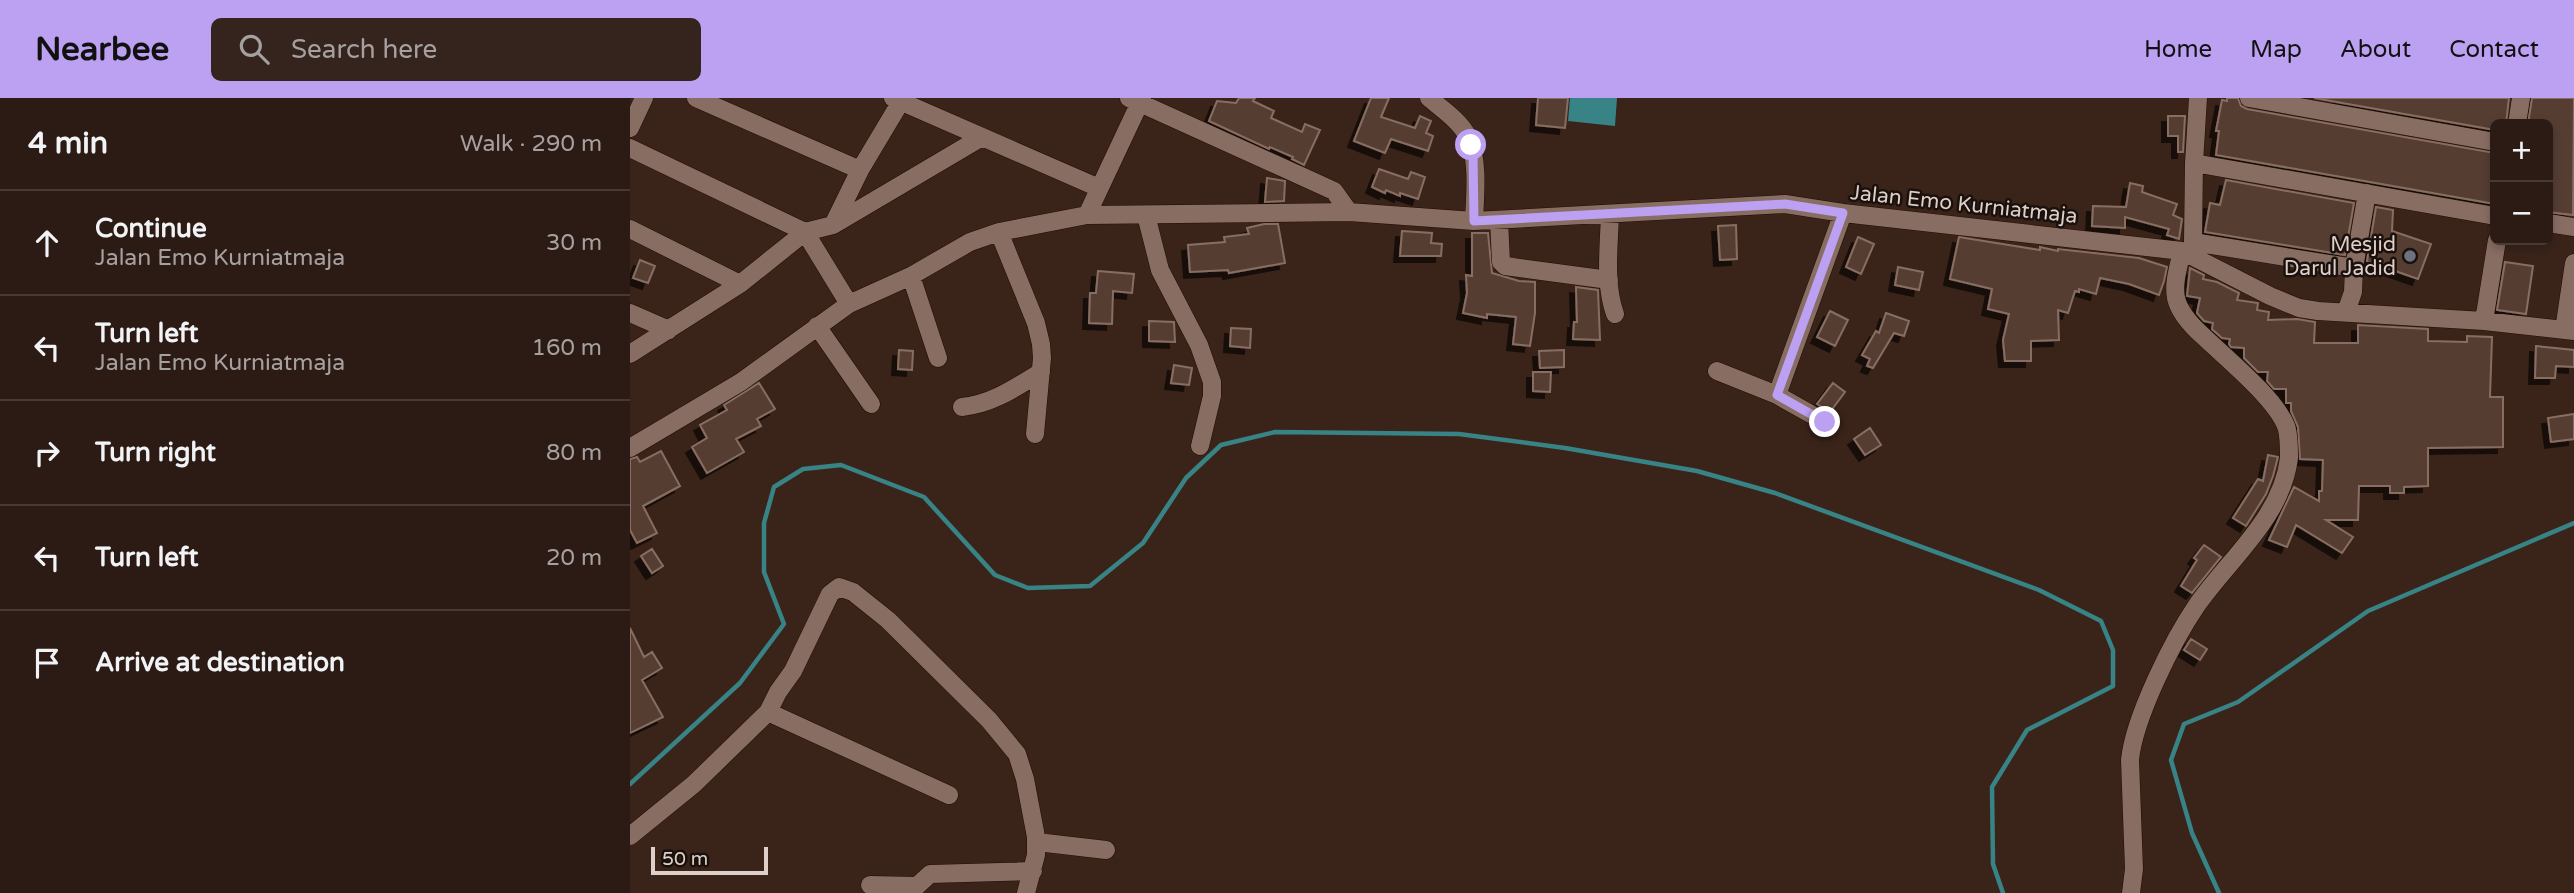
<!DOCTYPE html>
<meta charset="utf-8">
<style>
body{margin:0;font-family:"Varela Round",sans-serif;background:#34241d;color:#f1f3f6}
.controls{position:absolute;right:21px;top:21px;display:grid;overflow:hidden;border-radius:10px;box-shadow:0 4px 10px #0003}
.controls button{width:63px;height:63px;display:grid;place-items:center;padding:0;border:0;border-bottom:2px solid #483934;background:#2c1b14;color:#f1f3f6;font:35px sans-serif}
.scale{position:absolute;left:21px;bottom:18px;width:117px;box-sizing:border-box;padding-left:7px;border:4px solid #decfc8;border-top:0;font-size:19px;line-height:24px;white-space:nowrap;color:#decfc8;-webkit-text-stroke:5px #1a100c;paint-order:stroke}
.stop{position:absolute;width:21px;height:21px;margin:-16px;border:5px solid #bca0f2;border-radius:50%;background:#fff}
.stop.end{background:#bca0f2;border-color:#fff;box-shadow:0 2px 7px #0008}
.list{margin:0;padding:0;list-style:none}
h2{display:flex;justify-content:space-between;align-items:center;height:91px;margin:0;padding:0 28px;font-size:30px}
h2 small{font-size:23px;font-weight:400;color:#a6a1a0}
.list li{display:grid;grid-template-columns:46px 1fr auto;gap:21px;align-items:center;box-sizing:border-box;height:105px;padding:0 28px;border-top:2px solid #483934}
.list b{display:block;font-size:26px;white-space:nowrap}
.list p{margin:0;font-size:23px;white-space:nowrap;color:#a6a1a0}
.list em{font-size:23px;font-style:normal;color:#a6a1a0}
.icon{flex:none;width:38px;height:38px;fill:none;stroke:currentColor;stroke-width:2;stroke-linecap:round;stroke-linejoin:round}
.map{position:relative;flex:none;width:1944px;height:795px;overflow:hidden}
header{display:flex;align-items:center;gap:42px;box-sizing:border-box;height:98px;padding:0 35px;background:#bca0f2;color:#111}
header strong{font-size:33px}
nav{display:flex;gap:38px;margin-inline-start:auto;font-size:24px}
.search{width:490px;height:63px;background:#34241d;display:flex;align-items:center;gap:18px;box-sizing:border-box;padding:0 24px;border-radius:10px;color:#a6a1a0;font-size:26px}
main{display:flex}
aside{flex:1;background:#2c1b14}
.map>svg:first-child{display:block}
.water{fill:#388385}
.lines{fill:none;stroke-linecap:round;stroke-linejoin:round}
.stream{stroke:#388385;stroke-width:4.5}
.building{fill:#553d33;stroke:#886e62;stroke-width:2;filter:url(#shadow)}
.minor-casing{stroke:#200d04;stroke-width:19}
.minor{stroke:#886d62;stroke-width:18}
.route{stroke:#bca0f2;stroke-width:9}
.worship-dot{fill:#6b7280;stroke:#1a100c;stroke-width:2.5}
.labels{text-anchor:middle;stroke-width:5;stroke-linejoin:round;paint-order:stroke}
.street-label{font-size:21px;fill:#decfc8;stroke:#1a100c}
.poi-label{font-size:21px;fill:#decfc8;stroke:#1a100c;text-anchor:end}
</style>
<header>
<strong>Nearbee</strong>
<div class="search"><svg class="icon" aria-label="search" viewBox="0 0 24 24"><circle cx="10" cy="10" r="6"/><path d="M15 15l6 6"/></svg>Search here</div>
<nav><a>Home</a><a>Map</a><a>About</a><a>Contact</a></nav>
</header>
<main>
<aside>
<h2>4 min<small>Walk · 290 m</small></h2>
<ul class="list">
<li><svg class="icon" aria-label="ahead" viewBox="0 0 24 24"><path d="M12 20V5M6 11l6-6 6 6"/></svg><div><b>Continue</b><p>Jalan Emo Kurniatmaja</p></div><em>30 m</em></li>
<li><svg class="icon" aria-label="left" viewBox="0 0 24 24"><path d="M17 20v-9H6M10 6l-5 5 5 5"/></svg><div><b>Turn left</b><p>Jalan Emo Kurniatmaja</p></div><em>160 m</em></li>
<li><svg class="icon" aria-label="right" viewBox="0 0 24 24"><path d="M7 20v-9h11M14 6l5 5-5 5"/></svg><div><b>Turn right</b></div><em>80 m</em></li>
<li><svg class="icon" aria-label="left" viewBox="0 0 24 24"><path d="M17 20v-9H6M10 6l-5 5 5 5"/></svg><div><b>Turn left</b></div><em>20 m</em></li>
<li><svg class="icon" aria-label="arrive" viewBox="0 0 24 24"><path d="M6 21V4h12l-3 4 3 4H6"/></svg><div><b>Arrive at destination</b></div></li>
</ul>
</aside>
<div class="map">
<svg width="1944" height="795" viewBox="0 0 1944 795">
<defs>
<filter id="shadow"><feDropShadow dx="-6" dy="6" stdDeviation="0" flood-color="#0009"/></filter>
</defs>
<rect width="100%" height="100%" fill="#3a241a"/>
<path class="water" d="M940 0H987L985 28 938 23Z"/>
<g class="lines">
<path class="stream" d="M0 686 110 585 154 526 134 474V425L144 389 173 371 211 367 294 399 365 477 398 490 460 488 513 445 556 380 591 347 645 334 829 336 935 350 1067 373 1145 395 1409 492 1471 523 1483 552V588L1397 632 1362 689 1363 766 1373 795
M1589 795 1562 735 1541 662 1554 626 1608 604 1738 513 1944 425"/>
</g>
<path class="building" d="M609 0H625L623 3 644 13 641 20 672 34 675 26 690 32 674 67 662 61 663 59 640 49 639 51 579 23 587 3 606 5Z
M741 0H759L751 19 785 30 790 18 801 23 796 35 803 38 798 53 761 41 755 55 724 43Z
M908 0H938L935 30 906 27Z
M1597 0H1608L1611 8 1617 11 1865 55V106L1586 57 1589 33H1586L1592 2 1597 3Z
M1684 0H1879L1876 26H1865V32Z
M1902 0H1944L1943 117 1918 114V26H1898Z
M1538 18H1555L1553 54H1548V38H1538Z
M749 71 778 81 781 74 795 79 788 101 770 95V98L756 92 755 95 742 89Z
M637 80 655 83 654 103 635 104Z
M1596 82 1724 105 1715 157 1575 134 1580 105 1590 107Z
M1500 85 1513 88 1512 94 1547 106 1543 117 1552 121 1549 141 1537 137 1539 131 1495 119V130L1462 128 1463 108 1496 109Z
M1746 109 1763 112 1762 133 1801 146 1788 181 1737 163Z
M634 126H648L655 165 599 175 598 172 560 174 558 147 595 144 594 139 619 136 617 130Z
M1106 127 1107 161 1090 162 1088 128Z
M772 133 802 135 801 145 812 146 811 158H770Z
M842 135H858L862 175 889 183 905 184V215L900 248 883 246 886 219 857 216V220L833 215 837 195 836 177 842 178Z
M1228 139 1244 146 1231 176 1216 169Z
M1329 139 1410 152V149L1428 153V151L1509 160 1537 169 1534 183 1529 197 1499 186 1470 180 1466 196 1449 191V194L1445 193 1438 215 1428 212 1429 242 1401 243V263H1375L1373 242 1379 216 1358 211 1362 191 1320 181Z
M10 162 25 168 18 185 3 180Z
M1875 164 1903 168 1896 216 1867 212Z
M1268 169 1293 174 1289 192 1265 187Z
M1560 170 1574 177 1573 181 1587 184 1609 195 1607 202 1628 205 1627 212 1639 214 1638 222 1667 221 1685 224 1684 245H1728V227L1798 231V243L1837 244V238L1862 239 1860 299H1873V349L1798 350V388L1774 389V395H1760V388H1729L1728 422H1696L1723 439 1712 455 1666 427 1657 449 1639 442 1664 389 1689 403V393H1692L1693 362 1670 361 1668 329 1661 313V305H1656V291H1644L1637 283 1638 274H1628L1614 260V250L1601 249 1599 246 1600 241 1592 240 1582 231 1583 225 1574 223 1567 215 1570 200 1557 198Z
M468 173 504 176 502 195 483 193 482 226 459 225 460 195H466Z
M946 189 968 192 970 242 943 241 944 224H947Z
M1200 213 1218 222 1205 248 1187 239Z
M1256 215 1279 223 1274 238 1264 235 1243 270 1237 268 1240 261 1232 257 1246 233 1249 235Z
M519 223 544 224 545 244 519 243Z
M601 230 621 231 620 250 600 248Z
M1906 248 1944 252V269L1926 268 1925 280H1905Z
M269 252 283 253 282 272 268 271Z
M934 252V269L910 270 909 253Z
M544 267 562 270 559 287 541 285Z
M903 274H921L920 294 903 293Z
M129 285 145 311 127 321 131 328 106 341 114 354 77 375 62 349 77 340 70 327 97 312 94 307Z
M1203 285 1215 294 1200 314 1187 306Z
M1944 316V341L1921 344 1918 320Z
M1240 330 1251 347 1235 357 1224 341Z
M31 353 50 388 13 408 27 435 7 445 0 432V361L7 359 10 364Z
M1638 357 1648 359 1643 378 1636 396 1616 428 1603 420 1628 381 1633 383Z
M1574 447 1591 459 1562 495 1551 488 1567 462 1564 460Z
M22 451 33 468 22 475 11 458Z
M0 530 14 559 22 554 32 570 12 582 33 619 0 635Z
M1561 541 1577 551 1570 562 1554 552Z"/>
<g class="lines">
<defs>
<path id="minor" d="M66 0 230 72
M263 0 469 90
M499 0 704 93 719 114
M799 0C812 11 830 23 838 39 849 63 845 97 844 123L1155 106 1213 115 1552 153 1640 198 1669 210 1688 213 1854 223 1944 233
M1619 0 1865 44
M1887 26 1891 0
M0 30 14 0
M0 50 175 134 219 206
M1564 65 1865 118
M980 116C979 149 974 185 985 216
M457 117 512 0
M516 117 530 172 569 247 582 284V298L570 348
M869 122 871 164 875 168 979 182
M1918 125 1944 129
M203 127 230 72 273 0
M0 131 110 186
M369 134 406 225 411 246 412 260 405 336
M1563 144 1724 170
M1566 155 1563 144 1564 65 1568 0
M281 178 308 260
M1716 214 1723 194 1724 170 1737 95
M0 215 39 232
M1854 223 1867 142
M187 228 241 306
M1934 232 1944 165
M0 256 110 186 175 134 203 127 352 39
M1087 273 1147 297 1213 115
M1147 297 1195 324
M332 309C362 306 385 290 411 274
M0 350 111 284 219 206 281 178 340 144 369 134 457 117 719 114 844 123
M138 614 148 594 163 573 200 496 209 489 223 494 258 522 359 622 387 656 395 681 406 739V757L396 795
M0 738 64 686 138 614 319 697
M407 744 476 752
M240 787 287 788 300 776 403 773
M1501 795 1504 771 1500 662C1504 620 1543 542 1567 507 1600 460 1652 419 1659 360 1659 351 1659 336 1656 328 1645 300 1596 260 1573 238 1563 229 1549 214 1546 200 1543 184 1549 168 1552 153"/>
</defs>
<use href="#minor" class="minor-casing"/>
<use href="#minor" class="minor"/>
</g>
<g class="lines">
<path class="route" d="M841 47 843 57 844 123 1155 106 1213 115 1147 297 1195 324"/>
</g>
<circle class="worship-dot" cx="1780" cy="158" r="7"/>
<g class="labels">
<g class="street-label">
<text transform="translate(1334 106) rotate(6)" y="7">Jalan Emo Kurniatmaja</text>
</g>
<g class="poi-label">
<text x="1766" y="153">Mesjid<tspan x="1766" dy="24">Darul Jadid</tspan></text>
</g>
</g>
</svg>
<div class="controls">
<button>+</button>
<button>−</button>
</div>
<div class="scale">50 m</div>
<div class="stop" style="left:841px;top:47px"></div>
<div class="stop end" style="left:1195px;top:324px"></div>
</div>
</main>
